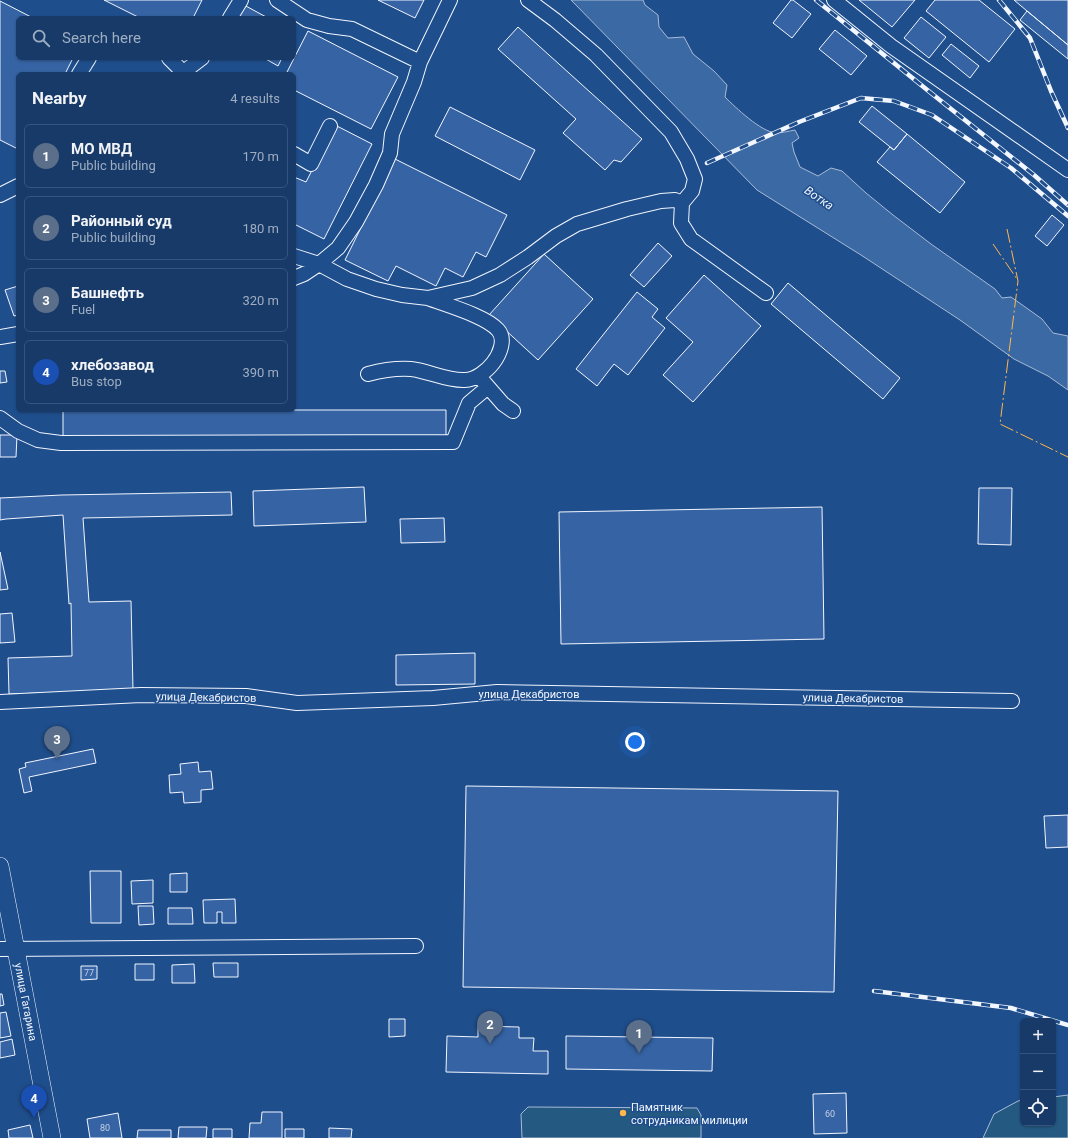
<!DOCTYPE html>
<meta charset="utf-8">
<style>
body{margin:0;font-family:Roboto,sans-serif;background:#244571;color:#f1f3f6}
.controls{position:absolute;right:12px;bottom:12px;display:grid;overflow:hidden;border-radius:6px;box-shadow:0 1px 3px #0004}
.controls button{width:36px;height:36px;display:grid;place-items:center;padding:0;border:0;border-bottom:1px solid #36547d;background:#173a69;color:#f1f3f6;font:20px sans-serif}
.you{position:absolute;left:635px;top:742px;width:14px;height:14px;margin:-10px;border:3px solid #fff;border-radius:50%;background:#1a73e8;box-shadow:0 0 0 6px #1a73e833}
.badge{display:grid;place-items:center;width:26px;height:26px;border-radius:50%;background:#8abfa5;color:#fff;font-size:13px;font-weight:700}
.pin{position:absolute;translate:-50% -33px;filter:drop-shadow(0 1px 2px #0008)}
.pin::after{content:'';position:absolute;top:21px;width:14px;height:12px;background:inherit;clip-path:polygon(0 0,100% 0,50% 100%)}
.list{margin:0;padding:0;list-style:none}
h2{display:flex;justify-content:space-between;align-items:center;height:52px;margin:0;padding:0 16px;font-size:17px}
h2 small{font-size:13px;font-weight:400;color:#9eadc0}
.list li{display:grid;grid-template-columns:26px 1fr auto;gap:12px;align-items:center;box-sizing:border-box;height:64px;margin:0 8px 8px;padding:0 8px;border:1px solid #36547d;border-radius:6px}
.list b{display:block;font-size:15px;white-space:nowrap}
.list p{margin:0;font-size:13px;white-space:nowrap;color:#9eadc0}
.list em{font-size:13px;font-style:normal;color:#9eadc0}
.icon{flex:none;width:22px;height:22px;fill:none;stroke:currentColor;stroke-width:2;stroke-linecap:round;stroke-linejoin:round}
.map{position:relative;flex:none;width:1068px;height:1138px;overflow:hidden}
.search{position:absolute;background:#173a69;box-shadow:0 1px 3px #0004;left:16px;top:16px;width:280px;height:44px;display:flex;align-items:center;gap:10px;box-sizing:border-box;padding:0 14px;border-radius:6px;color:#9eadc0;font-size:15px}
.panel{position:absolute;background:#173a69;box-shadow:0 1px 3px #0004;left:16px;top:72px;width:280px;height:340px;border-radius:6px}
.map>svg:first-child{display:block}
.green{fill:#245a82;stroke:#a8bbd7}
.water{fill:#3b69a3;stroke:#a8bbd7}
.building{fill:#3563a3;stroke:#f2f6ff}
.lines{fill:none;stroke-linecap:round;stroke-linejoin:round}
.minor-casing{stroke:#f2f6ff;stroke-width:16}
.major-casing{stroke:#f2f6ff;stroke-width:18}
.minor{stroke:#1f4e8c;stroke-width:14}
.major{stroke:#1f4e8c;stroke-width:17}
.rail-casing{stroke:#f2f6ff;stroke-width:4.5}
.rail{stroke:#1f4e8c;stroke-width:3;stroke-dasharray:9;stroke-linecap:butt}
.power{stroke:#ffb74d;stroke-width:1;stroke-dasharray:14 3 2 3;stroke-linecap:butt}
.poi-dot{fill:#ffb74d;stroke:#1f4e8c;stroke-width:1.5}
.labels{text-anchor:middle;stroke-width:3;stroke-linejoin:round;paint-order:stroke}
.number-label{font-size:9px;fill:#c3d1e8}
.street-label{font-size:11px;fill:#f2f6ff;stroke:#1f4e8c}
.poi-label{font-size:11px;fill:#f2f6ff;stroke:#1f4e8c;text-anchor:start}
.water-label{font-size:12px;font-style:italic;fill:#f2f6ff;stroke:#1f4e8c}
</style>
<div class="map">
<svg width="1068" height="1138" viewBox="0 0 1068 1138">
<rect width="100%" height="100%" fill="#1f4e8c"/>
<path class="green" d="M1068 1095V1138H983L994 1114 1018 1101 1023 1100V1123H1053V1097Z
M528 1107 697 1108 701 1115V1138H522L521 1114Z"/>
<path class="water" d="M571 0H643L645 5 658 15 659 27 668 38 684 37 693 54 714 71 727 85 725 97C735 107 761 132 776 133 782 133 789 131 795 130L799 138 792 143 794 152 800 167 818 176 831 168 842 171 866 193 893 215 931 244 995 289 1002 298 1011 297 1042 319 1053 333 1068 336V390L1048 376 1014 359 960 320 861 255 757 190Z"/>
<path class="building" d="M104 0H202L193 18H140Z
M378 0H424L415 18Z
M791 0H793L811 14 792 38 773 23Z
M859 0H915L892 27Z
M935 0H979L1015 29 989 62 926 11Z
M1014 0H1068V45L1027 11Z
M0 1 33 18H18V58H73L65 74H18V149L0 140Z
M244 5 268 18H238Z
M1027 11 1068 45V59L1020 20Z
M921 17 946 37 929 58 904 38Z
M518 27 642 139 621 162 614 160 605 170 563 133 576 119 498 49Z
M835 30 867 56 851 75 819 49Z
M308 31 398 77 371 129 294 90V74H286Z
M951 44 979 66 970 78 942 55Z
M264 58H282L278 66Z
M872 106 907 134 894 150 859 122Z
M450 107 535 150 520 180 435 136Z
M335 125 372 144 324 239 294 224V177L306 182Z
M907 134 965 182 940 213 877 162 890 147 894 150Z
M395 159 507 215 486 257 476 252 463 277 445 268 436 286 396 266 388 281 345 260Z
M1052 215 1064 225 1047 246 1035 236Z
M658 243 672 256 644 287 630 275Z
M544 254 593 299 538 360 489 315Z
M704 275 761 326 693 402 663 375 693 342 666 318Z
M788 283 900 378 883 399 771 304Z
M18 286V315L14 316 5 290Z
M637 292 658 309 652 317 665 328 628 375 614 364 597 386 576 369Z
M0 371H5L7 382 0 383Z
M63 410H446V437L63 438Z
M0 435H17L16 457H0Z
M364 487 366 522 254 526 253 491Z
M979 488H1012L1011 545 978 544Z
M231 492 232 515 83 518 89 602 131 601 133 690 9 694 8 658 72 656 71 603 69 604 63 515 6 519 0 520V498L62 495Z
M822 507 824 639 561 644 559 512Z
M444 518 445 542 401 543 400 519Z
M0 552 8 589 0 590Z
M12 613 15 642 0 643V614Z
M475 653V684L396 685V655Z
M93 749 96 763 29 777 32 791 24 793 19 769 26 767 25 763Z
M198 762 199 772 211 771 213 789 201 790V802L184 803 183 792 170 793 169 775 181 774 180 764Z
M466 786 838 791 834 992 463 987Z
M1068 815V847L1046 848 1044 816Z
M90 871H121V923H91Z
M187 873V892H170V874Z
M153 880V903L132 904 131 881Z
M235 899 236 923H222V912H217V923H204L203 900Z
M138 906H153L154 924 139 925Z
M168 908H192L193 924H168Z
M213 963H238V977H214Z
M135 964H154V980H135Z
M194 964 195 983H172V965Z
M81 966H97V979L81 980Z
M0 994H2L4 1005 0 1006Z
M6 1012 11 1036 0 1038V1013Z
M389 1019H405V1036L389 1037Z
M478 1026 519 1027V1038H534L533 1051H548V1074L446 1072 447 1036 478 1037Z
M566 1036 713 1038 712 1071 566 1069Z
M12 1039 15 1055 0 1058V1042Z
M846 1093 847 1133 814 1134 813 1094Z
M262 1112H282V1138H249L250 1123H261Z
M118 1113 122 1138H90L87 1119Z
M30 1125 33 1138H9L8 1130Z
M179 1127H207L206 1138H178Z
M329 1128 352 1129 351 1138H329Z
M213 1129H232V1138H213Z
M285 1129H304V1138H285Z
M138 1130H171V1138H137Z"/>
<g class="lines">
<defs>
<path id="minor" d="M277 0 307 20 329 26 352 29 420 62
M528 0 555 20 596 55 671 132 687 159 695 179 692 191 682 203 681 223 691 239 766 293
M834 0 891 46 1068 170
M230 18 241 0
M169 58 183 72
M79 74 89 58
M181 74 202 58
M294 154 311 164 330 126
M0 195 18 186
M294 256 319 264 347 279 376 289 402 295 428 298 472 288 500 275 528 257 556 236 577 224 627 209 661 201 675 200 682 203
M294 278 304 274 319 264 338 248 356 222 376 185 390 153 392 134 414 82 420 62 450 0
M0 337 18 334
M368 374C383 370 396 368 411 369 429 371 447 381 465 380 475 380 487 371 493 363 500 354 506 339 498 330 486 316 446 305 428 298
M483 381 503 404 513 411
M0 418 18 431 38 440 61 443 453 442 469 403 488 387
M0 702 141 695 246 696 297 703 433 698 497 692 1012 701
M0 949 416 946"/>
<path id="major" d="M0 866 52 1138"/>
</defs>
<use href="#minor" class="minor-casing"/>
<use href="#major" class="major-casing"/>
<use href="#minor" class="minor"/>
<use href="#major" class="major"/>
<defs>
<path id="rail" d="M816 0 931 93 1034 175 1068 205
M999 0 1030 38 1051 91 1068 128
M707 163 799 122 861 98 894 101 932 115 1011 168 1068 216
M874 991 1011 1008 1068 1025"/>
</defs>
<use href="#rail" class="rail-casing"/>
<use href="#rail" class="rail"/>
<path class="power" d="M1007 229 1018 281 1000 424 1068 457
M993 244 1017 279"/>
</g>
<circle class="poi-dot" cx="623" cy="1113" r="4"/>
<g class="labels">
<g class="number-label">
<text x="89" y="976">77</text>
<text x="830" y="1117">60</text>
<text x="105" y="1131">80</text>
</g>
<g class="street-label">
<text x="529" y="698">улица Декабристов</text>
<text transform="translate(206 697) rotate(1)" y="4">улица Декабристов</text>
<text transform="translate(853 698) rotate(1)" y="4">улица Декабристов</text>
<text transform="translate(26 1002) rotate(79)" y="4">улица Гагарина</text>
</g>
<g class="poi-label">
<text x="631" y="1111">Памятник<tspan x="631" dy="13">сотрудникам милиции</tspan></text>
</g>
<g class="water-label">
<text transform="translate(819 198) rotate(34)" y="4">Вотка</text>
</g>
</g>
</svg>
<div class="controls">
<button>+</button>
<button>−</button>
<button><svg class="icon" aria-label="locate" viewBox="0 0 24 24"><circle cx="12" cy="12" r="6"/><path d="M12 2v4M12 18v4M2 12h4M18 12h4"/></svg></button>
</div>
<div class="you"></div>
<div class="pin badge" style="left:639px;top:1053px;background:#5c6f8a">1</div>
<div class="pin badge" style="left:490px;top:1044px;background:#5c6f8a">2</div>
<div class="pin badge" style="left:57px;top:759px;background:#5c6f8a">3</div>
<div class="pin badge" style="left:34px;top:1118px;background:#1a4fb4">4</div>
<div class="search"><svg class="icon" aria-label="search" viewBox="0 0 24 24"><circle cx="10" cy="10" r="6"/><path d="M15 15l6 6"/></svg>Search here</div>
<section class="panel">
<h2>Nearby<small>4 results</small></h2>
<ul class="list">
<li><span class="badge" style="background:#5c6f8a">1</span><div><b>МО МВД</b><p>Public building</p></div><em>170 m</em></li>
<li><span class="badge" style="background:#5c6f8a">2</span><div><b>Районный суд</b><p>Public building</p></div><em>180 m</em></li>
<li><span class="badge" style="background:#5c6f8a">3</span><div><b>Башнефть</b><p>Fuel</p></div><em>320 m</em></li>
<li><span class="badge" style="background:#1a4fb4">4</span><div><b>хлебозавод</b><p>Bus stop</p></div><em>390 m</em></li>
</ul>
</section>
</div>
